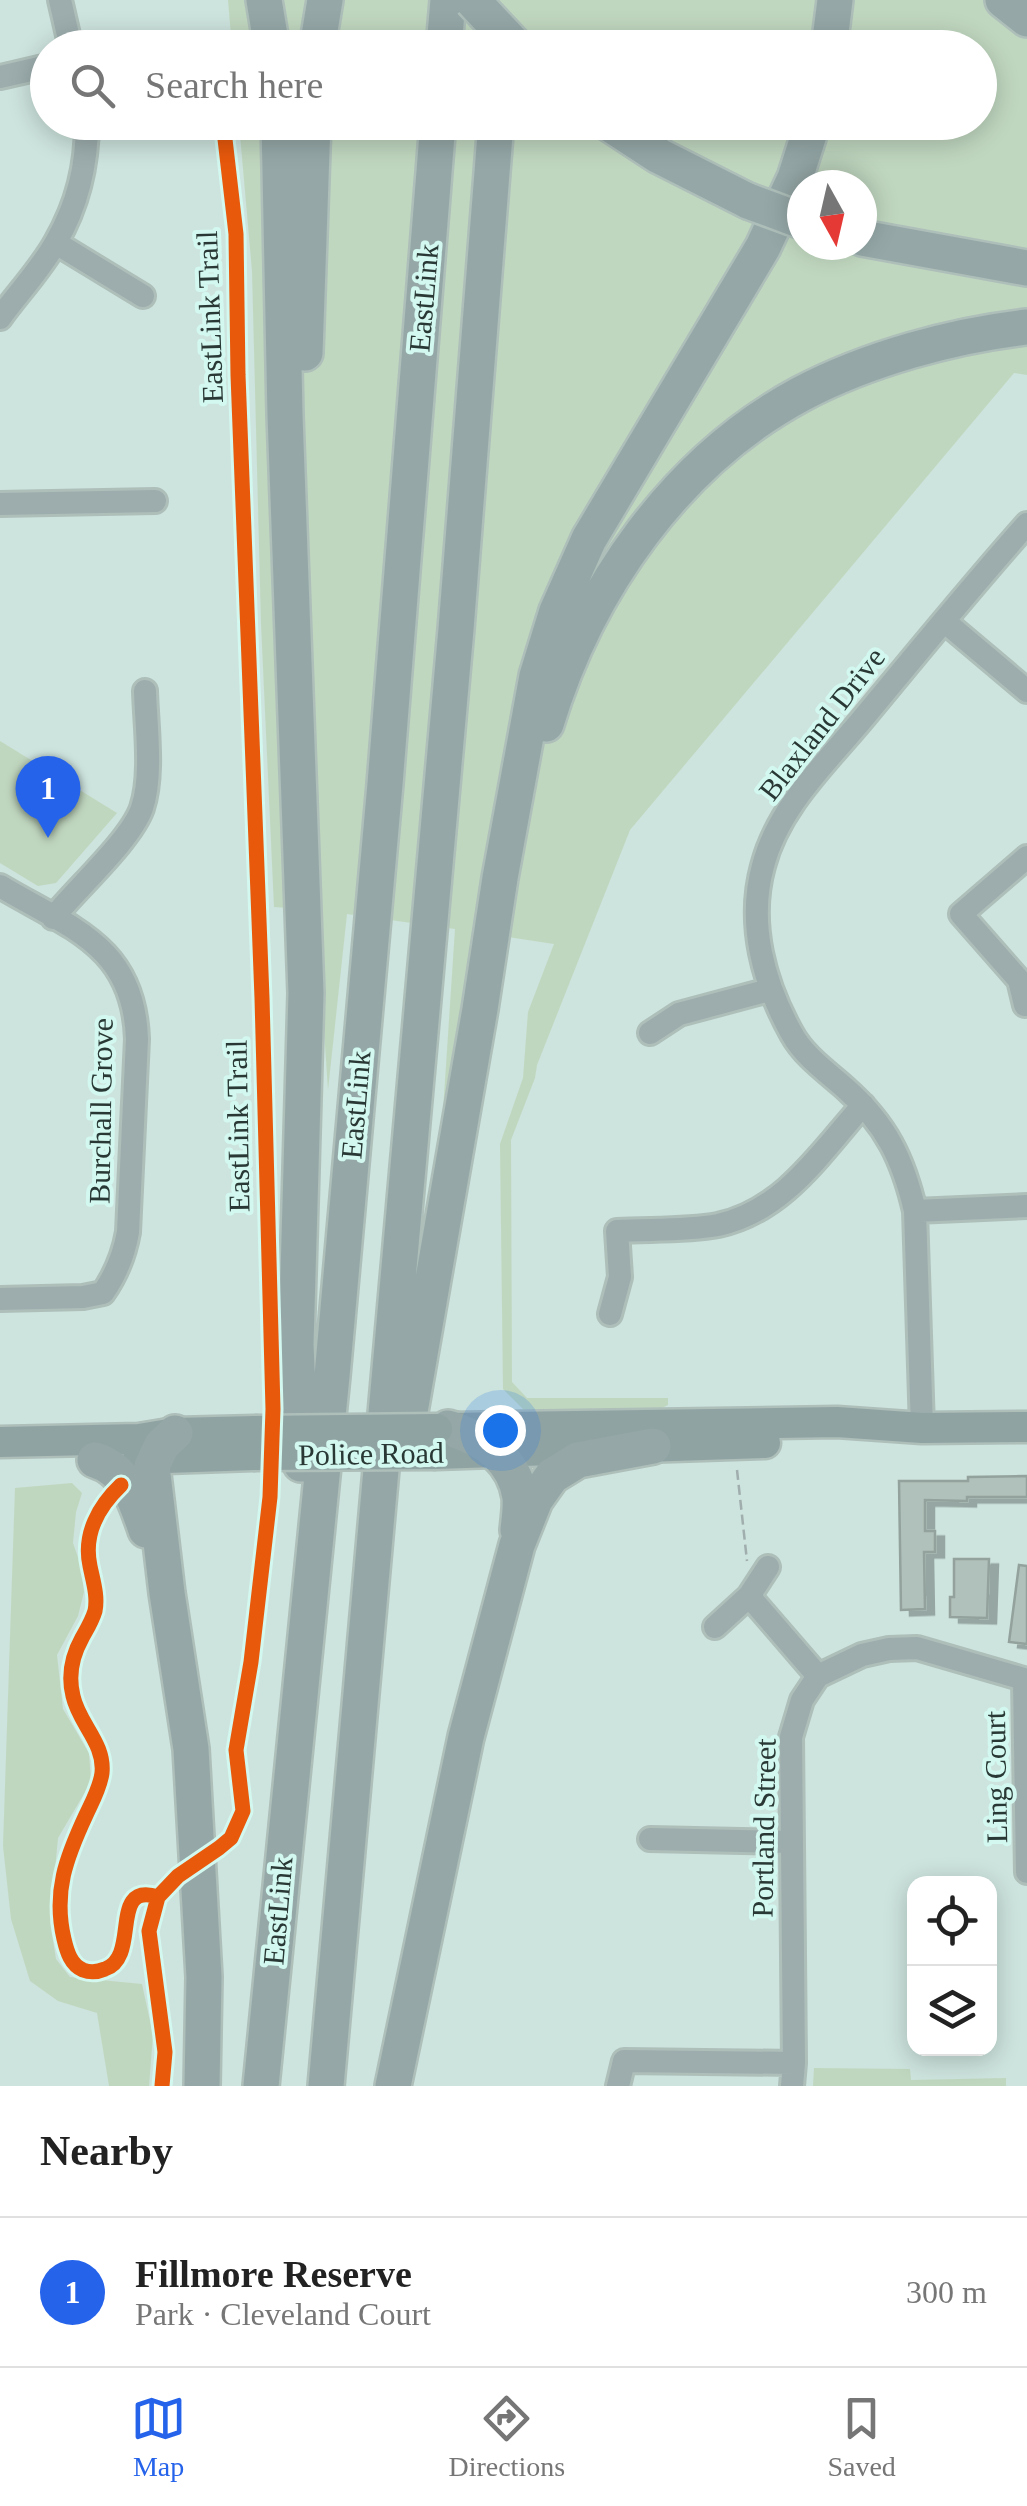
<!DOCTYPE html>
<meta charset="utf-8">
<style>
body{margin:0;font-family:Georgia,serif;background:#f6f6f6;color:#222}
.controls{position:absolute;right:30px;bottom:30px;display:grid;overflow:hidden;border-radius:20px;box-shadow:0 5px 25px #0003}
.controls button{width:90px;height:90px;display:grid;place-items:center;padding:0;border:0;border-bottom:2px solid #e0e0e0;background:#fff;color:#222;font:50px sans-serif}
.compass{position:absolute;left:787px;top:170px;width:90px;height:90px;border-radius:50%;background:#fff;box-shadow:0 5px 25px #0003;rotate:172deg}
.you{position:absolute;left:500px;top:1430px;width:35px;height:35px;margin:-25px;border:8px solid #fff;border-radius:50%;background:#1a73e8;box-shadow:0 0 0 15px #1a73e833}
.badge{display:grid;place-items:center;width:65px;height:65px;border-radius:50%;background:#2563eb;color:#fff;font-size:32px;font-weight:700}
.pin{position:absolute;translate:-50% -82px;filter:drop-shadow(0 2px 5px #0008)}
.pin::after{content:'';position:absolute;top:52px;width:35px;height:30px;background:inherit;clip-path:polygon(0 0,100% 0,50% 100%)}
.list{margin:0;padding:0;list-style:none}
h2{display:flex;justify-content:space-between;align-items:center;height:130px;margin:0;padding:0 40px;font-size:42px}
h2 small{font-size:32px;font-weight:400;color:#767676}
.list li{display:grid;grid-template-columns:65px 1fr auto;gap:30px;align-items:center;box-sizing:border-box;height:150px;padding:0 40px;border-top:2px solid #e0e0e0}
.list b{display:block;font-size:38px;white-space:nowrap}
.list p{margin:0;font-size:32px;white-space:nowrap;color:#767676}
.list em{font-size:32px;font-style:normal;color:#767676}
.icon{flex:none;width:55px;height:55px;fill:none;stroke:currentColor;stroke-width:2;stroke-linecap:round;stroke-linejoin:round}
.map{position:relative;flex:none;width:1027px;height:2086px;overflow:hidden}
.search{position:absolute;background:#fff;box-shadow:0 5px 25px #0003;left:30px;right:30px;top:30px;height:110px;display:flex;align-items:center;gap:25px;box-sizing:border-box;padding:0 35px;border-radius:55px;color:#767676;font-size:38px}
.sheet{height:280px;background:#fff}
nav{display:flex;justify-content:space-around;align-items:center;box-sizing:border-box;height:140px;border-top:2px solid #e0e0e0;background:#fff;font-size:28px;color:#767676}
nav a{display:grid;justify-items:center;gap:5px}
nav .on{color:#2563eb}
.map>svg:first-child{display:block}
.green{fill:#c0d7bf;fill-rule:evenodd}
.building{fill:#b0c0ba;stroke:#93a29c;stroke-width:2.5;filter:url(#shadow)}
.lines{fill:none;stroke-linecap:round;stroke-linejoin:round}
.minor-casing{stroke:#aebfba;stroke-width:28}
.major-casing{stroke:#aebfba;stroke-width:35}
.highway-casing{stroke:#aebfba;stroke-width:40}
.path{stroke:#a0aead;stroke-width:2.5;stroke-dasharray:10 5;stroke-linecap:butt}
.minor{stroke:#9dadad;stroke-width:22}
.major{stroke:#90a3a3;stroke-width:30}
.highway{stroke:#95a8a7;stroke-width:35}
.major-bridge-casing{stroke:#aebfba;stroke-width:35;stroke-linecap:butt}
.highway-bridge-casing{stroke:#aebfba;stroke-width:40;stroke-linecap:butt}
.major-bridge{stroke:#90a3a3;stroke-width:30}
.highway-bridge{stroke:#95a8a7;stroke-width:35}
.cycleway-casing{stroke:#d2f8ef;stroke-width:21}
.cycleway{stroke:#e8590c;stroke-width:15}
.labels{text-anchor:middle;stroke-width:8;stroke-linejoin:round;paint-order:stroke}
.street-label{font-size:30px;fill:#293834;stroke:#d2f8ef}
</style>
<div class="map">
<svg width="1027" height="2086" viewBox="0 0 1027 2086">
<defs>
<filter id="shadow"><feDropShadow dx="9" dy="5.5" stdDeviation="0" flood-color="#0004"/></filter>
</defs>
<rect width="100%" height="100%" fill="#cde3dd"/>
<path class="green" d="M228 0H1027V375L1014 373 630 830 537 1065 535 1078 511 1140 512 1382 527 1398H668V1405L658 1410 525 1411 503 1389 500 1144 523 1078 528 1012 554 944 481 933 443 1111 455 929 347 914 328 1090 316 910 274 907 261 624 252 271 239 123 980 122V48L232 47ZM802 185H862V245H802Z
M0 741 117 813 56 883 38 886 0 863Z
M72 1483 82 1493 76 1512 73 1543 81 1566 84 1592 78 1616 57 1655 63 1709 89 1753 91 1782 58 1838 50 1922 56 1959 70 1977 142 1984 153 2035 149 2086H109L97 2013 58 2001 30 1981 11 1919 3 1846 15 1488Z
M814 2068 910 2069 911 2080 1006 2078V2086H813Z"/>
<path class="building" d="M1027 1476V1497H967V1501L925 1500V1531H935V1552H924L925 1609 901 1610 899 1481H968V1477Z
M954 1559H989L987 1618 950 1617V1597H954Z
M1019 1565 1027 1566V1644L1009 1642Z"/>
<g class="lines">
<defs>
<path id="minor" d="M60 0 71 48
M0 77 48 66
M56 243 143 296
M0 318C18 293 41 269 56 242 78 204 87 166 87 122
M0 504 155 501
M944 621 1027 691
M0 886C70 928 134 945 137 1039L128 1232C124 1255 117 1273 103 1293L83 1297 0 1299
M53 918C76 889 131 840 142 808 153 775 146 726 145 691
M1025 1005 1019 980 961 914 1027 857
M650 1033 679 1014 769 990
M915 1211 1027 1206
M610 1314 620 1277 617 1231C650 1229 685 1231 718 1225 784 1211 821 1152 863 1105
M922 1428 915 1211C903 1159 886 1124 845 1088 827 1072 804 1056 792 1034 764 984 747 924 763 866 778 807 827 762 865 716 918 652 971 587 1027 524
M749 1596 818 1676
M715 1627 749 1596 768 1567
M1024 1680 1027 1872
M650 1839 792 1842
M618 2086 624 2061 794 2063
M792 2086 794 2063 791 1737 802 1700 818 1676 862 1655 889 1649 917 1648 1027 1680"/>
<path id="major" d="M450 1428 837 1422 922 1428 1027 1427
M0 1442 139 1439 175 1433 255 1431
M436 1454 765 1443
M138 1459 253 1455"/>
<path id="highway" d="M264 0 272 48
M1003 0 1027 19
M317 48 325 0
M444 48 448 0
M829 48 835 0
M279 122 285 415 306 993 296 1344 301 1464
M607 122 659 156 748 201
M862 238 1027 268
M305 353 313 122
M546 724C587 589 676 461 801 394 867 359 954 335 1027 327
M448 1428C483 1438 514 1458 520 1497 521 1507 519 1520 518 1530
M175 1433 162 1445 152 1466 167 1593 191 1749 204 1977 202 2086
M404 1446 480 1009 500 878 537 676 557 611 589 539 763 247 795 178 813 122
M95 1460C127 1470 136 1501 146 1530
M261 2086 332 1376 385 784 438 122
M326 2086 456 629 496 122
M393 2086 466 1737 517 1545 535 1500 552 1476 578 1460 653 1446"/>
</defs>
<use href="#minor" class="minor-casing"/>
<use href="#major" class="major-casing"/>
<use href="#highway" class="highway-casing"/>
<path class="path" d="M737 1470 747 1561"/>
<use href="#minor" class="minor"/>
<use href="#major" class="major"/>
<use href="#highway" class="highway"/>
<defs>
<path id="major-bridge" d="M255 1431 437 1429
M253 1455 436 1454"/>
<path id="highway-bridge" d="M472 0 517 48
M748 201 802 221"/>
</defs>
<use href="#major-bridge" class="major-bridge-casing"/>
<use href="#highway-bridge" class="highway-bridge-casing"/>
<use href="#major-bridge" class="major-bridge"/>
<use href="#highway-bridge" class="highway-bridge"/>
<defs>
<path id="cycleway" d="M121 1485C99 1506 83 1534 90 1566 93 1581 98 1596 95 1611 92 1621 87 1629 82 1638 72 1656 68 1676 73 1696 79 1724 105 1743 102 1773 100 1788 92 1802 86 1815 66 1858 53 1892 64 1939 67 1952 71 1965 83 1970 91 1973 98 1972 105 1969 141 1957 108 1881 158 1897
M162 2086 165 2052 149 1931 158 1897 178 1876 219 1848 231 1838 243 1811 236 1750 251 1662 270 1497 273 1409 262 998 238 375 236 234 223 122"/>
</defs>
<use href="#cycleway" class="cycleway-casing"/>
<use href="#cycleway" class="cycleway"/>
</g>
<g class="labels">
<g class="street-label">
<text transform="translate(424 298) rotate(-85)" y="10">EastLink</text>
<text transform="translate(210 317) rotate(-92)" y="10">EastLink Trail</text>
<text transform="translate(822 724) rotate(-52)" y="10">Blaxland Drive</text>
<text transform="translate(356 1105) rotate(-85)" y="10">EastLink</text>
<text transform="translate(101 1111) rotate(-89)" y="10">Burchall Grove</text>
<text transform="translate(238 1126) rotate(-91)" y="10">EastLink Trail</text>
<text transform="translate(371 1454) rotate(-1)" y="10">Police Road</text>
<text transform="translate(996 1777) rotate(-91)" y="10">Ling Court</text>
<text transform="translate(764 1828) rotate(-89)" y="10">Portland Street</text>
<text transform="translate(278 1911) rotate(-85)" y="10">EastLink</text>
</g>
</g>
</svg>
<div class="controls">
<button><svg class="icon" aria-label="locate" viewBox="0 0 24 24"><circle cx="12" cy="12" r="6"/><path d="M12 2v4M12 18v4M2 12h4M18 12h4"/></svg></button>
<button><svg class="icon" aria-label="layers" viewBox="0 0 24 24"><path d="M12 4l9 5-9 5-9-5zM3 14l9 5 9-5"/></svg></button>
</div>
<svg class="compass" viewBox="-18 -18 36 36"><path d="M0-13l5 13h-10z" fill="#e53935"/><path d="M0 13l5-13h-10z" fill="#767676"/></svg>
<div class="you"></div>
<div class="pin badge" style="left:48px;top:838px">1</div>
<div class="search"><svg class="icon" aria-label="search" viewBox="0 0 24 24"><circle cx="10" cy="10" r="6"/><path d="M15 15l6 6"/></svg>Search here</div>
</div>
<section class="sheet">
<h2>Nearby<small></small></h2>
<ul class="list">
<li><span class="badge">1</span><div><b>Fillmore Reserve</b><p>Park · Cleveland Court</p></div><em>300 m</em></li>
</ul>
</section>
<nav>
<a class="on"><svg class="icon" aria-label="map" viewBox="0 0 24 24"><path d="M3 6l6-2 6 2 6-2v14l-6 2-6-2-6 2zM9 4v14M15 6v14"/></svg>Map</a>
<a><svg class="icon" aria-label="directions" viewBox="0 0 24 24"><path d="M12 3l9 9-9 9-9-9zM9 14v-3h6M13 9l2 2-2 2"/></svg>Directions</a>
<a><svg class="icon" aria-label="saved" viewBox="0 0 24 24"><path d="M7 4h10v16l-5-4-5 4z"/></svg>Saved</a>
</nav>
